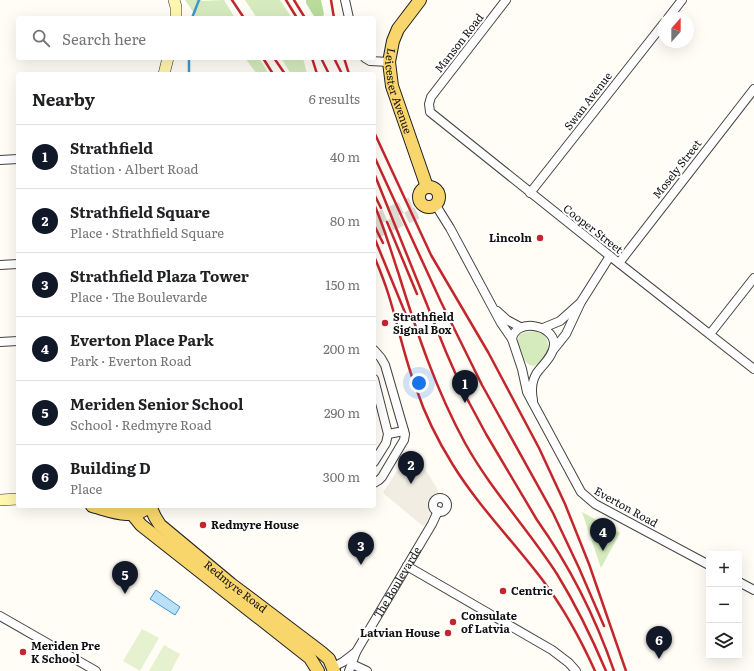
<!DOCTYPE html>
<meta charset="utf-8">
<style>
body{margin:0;font-family:Literata,serif;background:#f2f2f2;color:#202124}
.controls{position:absolute;right:12px;bottom:12px;display:grid;overflow:hidden;border-radius:4px;box-shadow:0 4px 16px #0002}
.controls button{width:36px;height:36px;display:grid;place-items:center;padding:0;border:0;border-bottom:1px solid #e0e0e0;background:#fff;color:#202124;font:20px sans-serif}
.compass{position:absolute;left:658px;top:12px;width:36px;height:36px;border-radius:50%;background:#fff;box-shadow:0 4px 16px #0002;rotate:21deg}
.you{position:absolute;left:419px;top:383px;width:14px;height:14px;margin:-10px;border:3px solid #fff;border-radius:50%;background:#1a73e8;box-shadow:0 0 0 6px #1a73e833}
.badge{display:grid;place-items:center;width:26px;height:26px;border-radius:50%;background:#111827;color:#fff;font-size:13px;font-weight:700}
.pin{position:absolute;translate:-50% -33px;filter:drop-shadow(0 1px 2px #0008)}
.pin::after{content:'';position:absolute;top:21px;width:14px;height:12px;background:inherit;clip-path:polygon(0 0,100% 0,50% 100%)}
.list{margin:0;padding:0;list-style:none}
h2{display:flex;justify-content:space-between;align-items:center;height:52px;margin:0;padding:0 16px;font-size:17px}
h2 small{font-size:13px;font-weight:400;color:#757577}
.list li{display:grid;grid-template-columns:26px 1fr auto;gap:12px;align-items:center;box-sizing:border-box;height:64px;padding:0 16px;border-top:1px solid #e0e0e0}
.list b{display:block;font-size:15px;white-space:nowrap}
.list p{margin:0;font-size:13px;white-space:nowrap;color:#757577}
.list em{font-size:13px;font-style:normal;color:#757577}
.icon{flex:none;width:22px;height:22px;fill:none;stroke:currentColor;stroke-width:2;stroke-linecap:round;stroke-linejoin:round}
.map{position:relative;flex:none;width:754px;height:671px;overflow:hidden}
.search{position:absolute;background:#fff;box-shadow:0 4px 16px #0002;left:16px;top:16px;width:360px;height:44px;display:flex;align-items:center;gap:10px;box-sizing:border-box;padding:0 14px;border-radius:4px;color:#757577;font-size:15px}
.panel{position:absolute;background:#fff;box-shadow:0 4px 16px #0002;left:16px;top:72px;width:360px;height:436px;border-radius:4px}
.map>svg:first-child{display:block}
.green{fill:#d5ebbd}
.forest{fill:#b9dc9c}
.pitch{fill:#e6f2cf}
.plaza{fill:#f1ede2}
.water{fill:#b9e0f7;stroke:#3f96cf}
.lines{fill:none;stroke-linecap:round;stroke-linejoin:round}
.stream{stroke:#3f96cf;stroke-width:2.5}
.primary-tunnel{stroke:#dbdad3;stroke-width:12;stroke-dasharray:12 6;stroke-linecap:butt}
.street-casing{stroke:#444;stroke-width:10}
.secondary-casing{stroke:#333;stroke-width:12}
.primary-casing{stroke:#222;stroke-width:14}
.street{stroke:#fff;stroke-width:8}
.secondary{stroke:#fff6b0;stroke-width:11}
.primary{stroke:#f9d66b;stroke-width:12}
.rail{stroke:#c4262e;stroke-width:2.5}
.poi-dot{fill:#c4262e;stroke:#fff;stroke-width:1.5}
.labels{text-anchor:middle;stroke-width:4;stroke-linejoin:round;paint-order:stroke}
.street-label{font-size:11px;fill:#111;stroke:#fff}
.poi-label{font-size:11px;font-weight:bold;fill:#111;stroke:#fff;text-anchor:start}
</style>
<div class="map">
<svg width="754" height="671" viewBox="0 0 754 671">
<rect width="100%" height="100%" fill="#fffdf5"/>
<path class="green" d="M185 0H202L201 1 224 0 235 18H195V13H194Z
M245 0H280L292 18H257Z
M245 58H259L269 74H257Z
M281 58H303L307 74H291Z
M534 331C558 335 547 363 533 366 522 364 514 343 520 334L526 332Z
M582 512 620 533 601 568Z"/>
<path class="forest" d="M306 0H321L324 14 322 18H315L306 3Z"/>
<path class="pitch" d="M142 629 159 638 140 671 123 661Z
M164 645 180 654 171 671H149Z"/>
<path class="plaza" d="M410 450 422 464 438 490V494L431 500 430 506 432 514 428 523 423 526 383 493Z"/>
<path class="water" d="M156 590 180 607 175 615 150 599Z"/>
<g class="lines">
<path class="stream" d="M192 18 199 0
M189 58V74"/>
<path class="primary-tunnel" d="M374 220 411 203
M374 233 417 213"/>
<defs>
<g id="street">
<path d="M345 0 349 18"/>
<path d="M506 0 431 97 429 104 430 112 615 260 754 369"/>
<path d="M668 18 682 0"/>
<path d="M365 58 370 61 389 62"/>
<path d="M0 160 18 159"/>
<path d="M530 193 664 23"/>
<path d="M435 204 450 228 501 323 512 339 522 369 527 392 581 492 595 504 709 565"/>
<path d="M619 263 754 89"/>
<path d="M0 265 18 264"/>
<path d="M497 311 507 320 520 327"/>
<path d="M543 328 560 321 579 304"/>
<path d="M710 334 754 278"/>
<path d="M512 339C515 318 554 324 554 344 554 354 545 363 539 370 532 378 531 390 533 400"/>
<path d="M0 342 18 341"/>
<path d="M554 349 566 334 581 302 610 256"/>
<path d="M374 350 381 358 385 365 405 434 404 440 401 445 382 477 379 480 374 483"/>
<path d="M374 379 388 434 386 443 374 462"/>
<path d="M388 434 404 431"/>
<circle cx="440" cy="505" r="7"/>
<path d="M407 566 552 650 569 663 576 671"/>
<path d="M739 582 754 590"/>
<path d="M0 616 96 671"/>
<path d="M352 664 367 671"/>
<path d="M333 667 343 662 356 652"/>
<path id="s1" d="M349 671 356 652 432 524 438 511"/>
</g>
<path id="secondary" d="M174 0 176 7V18
M164 74 168 58
M0 500 18 499"/>
<g id="primary">
<path id="s2" d="M420 0 398 29 393 41 389 62 392 86 427 187"/>
<circle cx="429" cy="197" r="10"/>
<path d="M92 506C108 510 135 522 149 506"/>
<path d="M132 506V514L141 525 310 658 318 671"/>
<path id="s3" d="M150 506 155 517 160 525 231 584 321 652 329 659 334 671"/>
</g>
</defs>
<use href="#street" class="street-casing"/>
<use href="#secondary" class="secondary-casing"/>
<use href="#primary" class="primary-casing"/>
<use href="#street" class="street"/>
<use href="#secondary" class="secondary"/>
<use href="#primary" class="primary"/>
<path class="rail" d="M232 0 244 18
M286 0 297 18
M294 0 305 18
M331 0 334 18
M263 58 273 74
M274 58 285 74
M312 58 317 74
M321 58 329 74
M334 58 342 74
M344 58 349 74
M374 132 431 255 488 352 539 448 565 504 589 564 626 671
M374 156 441 302 482 385 553 513 579 568 604 626
M374 173 446 352 464 393 486 434 537 520C569 565 596 619 614 671
M374 194 381 208
M374 204C384 227 391 251 399 275 417 333 436 390 465 443 491 490 528 529 557 574 576 605 592 638 606 671
M387 222 417 294
M374 225 383 243
M374 237 406 315
M374 256C379 268 384 280 388 293 398 324 404 357 416 388 425 415 438 441 453 465 479 507 514 542 544 582 564 609 581 640 595 671"/>
</g>
<g class="poi-dot">
<circle cx="540" cy="238" r="4"/>
<circle cx="385" cy="323" r="4"/>
<circle cx="203" cy="525" r="4"/>
<circle cx="503" cy="591" r="4"/>
<circle cx="453" cy="622" r="4"/>
<circle cx="448" cy="633" r="4"/>
<circle cx="23" cy="652" r="4"/>
</g>
<g class="labels">
<g class="street-label">
<text transform="translate(459 43) rotate(-52)" y="4">Manson Road</text>
<text dy="4" stroke="none"><textPath href="#s2" startOffset="101">Leicester Avenue</textPath></text>
<text transform="translate(588 101) rotate(-52)" y="4">Swan Avenue</text>
<text transform="translate(677 169) rotate(-52)" y="4">Mosely Street</text>
<text transform="translate(593 229) rotate(38)" y="4">Cooper Street</text>
<text transform="translate(626 507) rotate(29)" y="4">Everton Road</text>
<text dy="4" stroke="none"><textPath href="#s1" startOffset="101">The Boulevarde</textPath></text>
<text dy="4" stroke="none"><textPath href="#s3" startOffset="119">Redmyre Road</textPath></text>
</g>
<g class="poi-label">
<text x="532" y="242" text-anchor="end">Lincoln</text>
<text x="393" y="321">Strathfield<tspan x="393" dy="13">Signal Box</tspan></text>
<text x="211" y="529">Redmyre House</text>
<text x="511" y="595">Centric</text>
<text x="461" y="620">Consulate<tspan x="461" dy="13">of Latvia</tspan></text>
<text x="440" y="637" text-anchor="end">Latvian House</text>
<text x="31" y="650">Meriden Pre<tspan x="31" dy="13">K School</tspan></text>
</g>
</g>
</svg>
<div class="controls">
<button>+</button>
<button>−</button>
<button><svg class="icon" aria-label="layers" viewBox="0 0 24 24"><path d="M12 4l9 5-9 5-9-5zM3 14l9 5 9-5"/></svg></button>
</div>
<svg class="compass" viewBox="-18 -18 36 36"><path d="M0-13l5 13h-10z" fill="#e53935"/><path d="M0 13l5-13h-10z" fill="#757577"/></svg>
<div class="you"></div>
<div class="pin badge" style="left:465px;top:403px">1</div>
<div class="pin badge" style="left:411px;top:484px">2</div>
<div class="pin badge" style="left:361px;top:565px">3</div>
<div class="pin badge" style="left:603px;top:551px">4</div>
<div class="pin badge" style="left:125px;top:594px">5</div>
<div class="pin badge" style="left:659px;top:659px">6</div>
<div class="search"><svg class="icon" aria-label="search" viewBox="0 0 24 24"><circle cx="10" cy="10" r="6"/><path d="M15 15l6 6"/></svg>Search here</div>
<section class="panel">
<h2>Nearby<small>6 results</small></h2>
<ul class="list">
<li><span class="badge">1</span><div><b>Strathfield</b><p>Station · Albert Road</p></div><em>40 m</em></li>
<li><span class="badge">2</span><div><b>Strathfield Square</b><p>Place · Strathfield Square</p></div><em>80 m</em></li>
<li><span class="badge">3</span><div><b>Strathfield Plaza Tower</b><p>Place · The Boulevarde</p></div><em>150 m</em></li>
<li><span class="badge">4</span><div><b>Everton Place Park</b><p>Park · Everton Road</p></div><em>200 m</em></li>
<li><span class="badge">5</span><div><b>Meriden Senior School</b><p>School · Redmyre Road</p></div><em>290 m</em></li>
<li><span class="badge">6</span><div><b>Building D</b><p>Place</p></div><em>300 m</em></li>
</ul>
</section>
</div>
